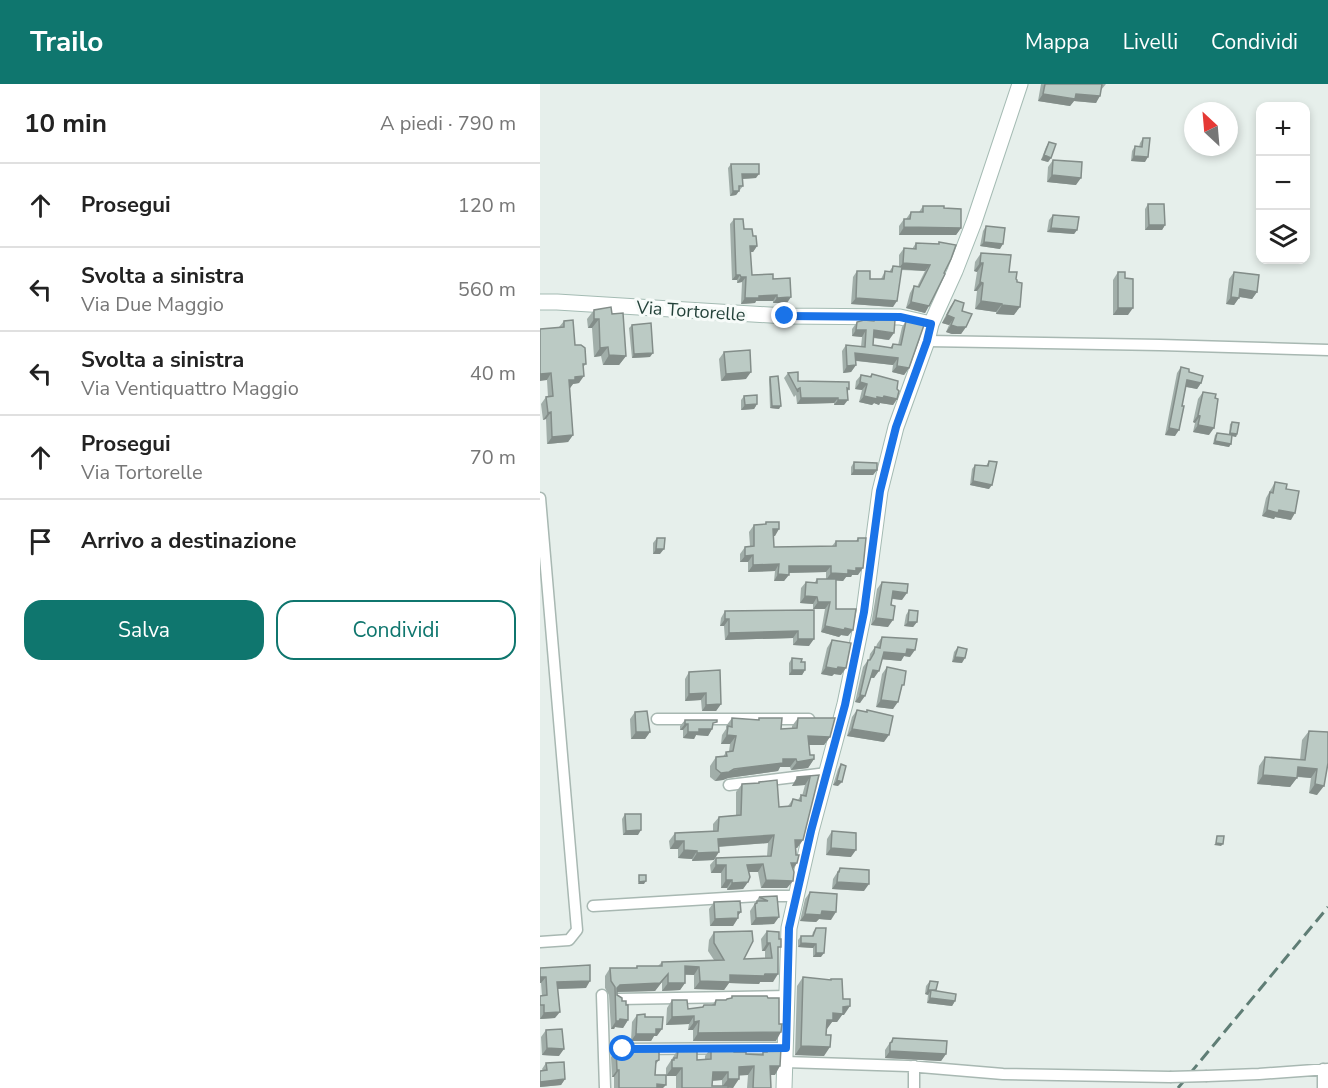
<!DOCTYPE html>
<html lang="it">
<meta charset="utf-8">
<style>
body{margin:0;font-family:"Nunito Sans",sans-serif;background:#f6f6f6;color:#222}
.controls{position:absolute;right:18px;top:18px;display:grid;overflow:hidden;border-radius:12px;box-shadow:0 3px 9px #0003}
.controls button{width:54px;height:54px;display:grid;place-items:center;padding:0;border:0;border-bottom:2px solid #e0e0e0;background:#fff;color:#222;font:30px sans-serif}
.compass{position:absolute;left:644px;top:18px;width:54px;height:54px;border-radius:50%;background:#fff;box-shadow:0 3px 9px #0003;rotate:334deg}
.stop{position:absolute;width:18px;height:18px;margin:-14px;border:4px solid #1a73e8;border-radius:50%;background:#fff}
.stop.end{background:#1a73e8;border-color:#fff;box-shadow:0 2px 6px #0008}
.list{margin:0;padding:0;list-style:none}
h2{display:flex;justify-content:space-between;align-items:center;height:78px;margin:0;padding:0 24px;font-size:26px}
h2 small{font-size:20px;font-weight:400;color:#767676}
.list li{display:grid;grid-template-columns:39px 1fr auto;gap:18px;align-items:center;box-sizing:border-box;height:84px;padding:0 24px;border-top:2px solid #e0e0e0}
.list b{display:block;font-size:22px;white-space:nowrap}
.list p{margin:0;font-size:20px;white-space:nowrap;color:#767676}
.list em{font-size:20px;font-style:normal;color:#767676}
.actions{display:flex;gap:12px;padding:18px 24px}
.actions a{flex:1;padding:14px 0;border:2px solid #0f766e;border-radius:18px;text-align:center;font-size:21px;color:#0f766e}
.actions .main{background:#0f766e;color:#fff}
.icon{flex:none;width:33px;height:33px;fill:none;stroke:currentColor;stroke-width:2;stroke-linecap:round;stroke-linejoin:round}
.map{position:relative;flex:none;width:788px;height:1004px;overflow:hidden}
header{display:flex;align-items:center;gap:36px;box-sizing:border-box;height:84px;padding:0 30px;background:#0f766e;color:#fff}
header strong{font-size:28px}
nav{display:flex;gap:33px;margin-inline-start:auto;font-size:21px}
main{display:flex}
aside{flex:1;background:#fff}
.map>svg:first-child{display:block}
.lines{fill:none;stroke-linecap:round;stroke-linejoin:round}
.street-casing{stroke:#a8b8b2;stroke-width:13}
.secondary-casing{stroke:#a4bbb3;stroke-width:17}
.street{stroke:#fff;stroke-width:10}
.secondary{stroke:#fff;stroke-width:15}
.rail{stroke:#5f7d75;stroke-width:3;stroke-dasharray:12 6;stroke-linecap:butt}
.street-bridge-casing{stroke:#a8b8b2;stroke-width:13;stroke-linecap:butt}
.street-bridge{stroke:#fff;stroke-width:10}
.wall{fill:#a1aea9;fill-rule:evenodd}
.shaded-wall{fill:#838d89}
.building{fill:#bbcac4;stroke:#838d89;stroke-width:1.5}
.route{stroke:#1a73e8;stroke-width:8}
.labels{text-anchor:middle;stroke-width:6;stroke-linejoin:round;paint-order:stroke}
.street-label{font-size:18px;fill:#24423a;stroke:#f7fbf9}
</style>
<header>
<strong>Trailo</strong>
<nav><a>Mappa</a><a>Livelli</a><a>Condividi</a></nav>
</header>
<main>
<aside>
<h2>10 min<small>A piedi · 790 m</small></h2>
<ul class="list">
<li><svg class="icon" aria-label="ahead" viewBox="0 0 24 24"><path d="M12 20V5M6 11l6-6 6 6"/></svg><div><b>Prosegui</b></div><em>120 m</em></li>
<li><svg class="icon" aria-label="left" viewBox="0 0 24 24"><path d="M17 20v-9H6M10 6l-5 5 5 5"/></svg><div><b>Svolta a sinistra</b><p>Via Due Maggio</p></div><em>560 m</em></li>
<li><svg class="icon" aria-label="left" viewBox="0 0 24 24"><path d="M17 20v-9H6M10 6l-5 5 5 5"/></svg><div><b>Svolta a sinistra</b><p>Via Ventiquattro Maggio</p></div><em>40 m</em></li>
<li><svg class="icon" aria-label="ahead" viewBox="0 0 24 24"><path d="M12 20V5M6 11l6-6 6 6"/></svg><div><b>Prosegui</b><p>Via Tortorelle</p></div><em>70 m</em></li>
<li><svg class="icon" aria-label="arrive" viewBox="0 0 24 24"><path d="M6 21V4h12l-3 4 3 4H6"/></svg><div><b>Arrivo a destinazione</b></div></li>
</ul>
<div class="actions"><a class="main">Salva</a><a>Condividi</a></div>
</aside>
<div class="map">
<svg width="788" height="1004" viewBox="0 0 788 1004">
<rect width="100%" height="100%" fill="#e6efeb"/>
<g class="lines">
<defs>
<path id="street" d="M387 257 620 261 788 266
M0 414 37 846 29 856 0 858
M117 635H269
M189 701 287 689
M53 822 218 812H256
M62 911 65 1004
M78 915 247 912
M83 965 238 964
M245 978 368 982 463 990 630 993
M783 985V1004
M667 992 719 990 788 985
M374 1004V982"/>
<path id="secondary" d="M0 218H17L245 232 360 233 391 240
M244 1004 249 844 271 747 305 620 324 528 340 407 356 343 387 257 391 240 415 187 434 138 480 0"/>
</defs>
<use href="#street" class="street-casing"/>
<use href="#secondary" class="secondary-casing"/>
<use href="#street" class="street"/>
<use href="#secondary" class="secondary"/>
<path class="rail" d="M638 1004 788 823"/>
<defs>
<path id="street-bridge" d="M630 993 667 992"/>
</defs>
<use href="#street-bridge" class="street-bridge-casing"/>
<use href="#street-bridge" class="street-bridge"/>
</g>
<path class="wall" d="M501 0H566L561 6 556 19 534 17 530 22 498 17Z
M603 54 605 78 591 77 592 67 595 62 599 63 600 59Z
M509 58 511 74 508 78 501 76 506 63Z
M513 76 536 101 507 98 508 83Z
M191 80 216 94 203 95V102L196 111 190 112 188 84Z
M608 120 625 141 622 146H605V125Z
M383 122 404 124 421 144 416 151H359V142L364 135H366L371 128H379Z
M513 131 537 146 534 150 507 148 509 136Z
M194 135 213 152 217 162 213 168H210L212 191 233 195 247 219H233V217H216L215 219 201 220 202 198 197 199V196H192L190 140Z
M446 142 460 165 440 162 443 147Z
M399 158 404 189 385 229 366 224 370 209 374 202 377 203 385 187 361 186 353 223 311 220 313 193 317 187 330 195H341L345 187 349 188 353 182 359 183V171L364 164 372 165 376 159 398 160Z
M441 169 469 188 474 231 456 230V228L435 225 437 207H434L437 188 434 187 435 178Z
M578 188 585 194 588 231H573V196Z
M694 188 717 208 712 215 699 213 694 221 686 220 689 195Z
M415 216 422 227 426 243 421 250H412L406 248 409 241 402 239 410 223Z
M54 226 72 230 86 272 79 281H63L61 272 54 273 52 244H48L47 235Z
M24 237 35 261 46 280 43 283 39 299 33 300 30 304H29L33 351 28 358 7 360 6 335 3 336 1 320 6 313H8L7 296 19 243Z
M366 237 369 284 364 291 352 288 353 281 316 277V281L311 288 303 289 302 267 306 261 321 263 322 253 312 252V245L317 238 349 256 333 254V261L350 264 353 260 358 261 362 243Z
M92 241 110 273 92 274 89 244Z
M184 268 206 295 181 297 179 275Z
M641 283 649 288 661 299 657 305 646 303 635 352 625 351 637 289Z
M248 289 258 297 309 305 308 307 304 321H294V319L257 320 256 311 254 313 244 294Z
M332 290 357 305V315L353 321 340 319 339 321 334 319 332 321 319 318 322 306 315 305 316 297 321 291 330 292Z
M230 293 239 325 230 324 229 295Z
M663 308 669 351 653 348 655 339 653 338 658 315Z
M204 312 217 320 214 325 201 326V316Z
M692 338 697 350 696 353 692 352 689 363 673 360 675 351 677 349 689 351 690 340Z
M449 377V405L430 401 432 385 435 381 446 382Z
M314 378 337 386 333 391H311V383Z
M735 398 746 405 751 436 735 433 734 435 722 432 726 414Z
M226 438 235 452H233L234 463 292 462 296 457H316L318 454V491H312L311 493H306L303 497 296 496V525L308 552 301 551 299 553 281 548 285 525H273V520L260 519 261 504 266 498H275L277 495H286V488L249 489 244 497H234L235 487 208 488V478H200V470L205 463 210 462 209 448 214 441H224Z
M117 454 120 470H113V459Z
M342 498 362 516 352 515 348 543 331 541 337 505Z
M274 526 269 562 253 561V554L185 556 184 542H180L181 534 185 527Z
M369 526 377 538 373 543 364 542 366 531Z
M342 553 370 573 364 572 361 577 342 575 334 594H330L320 619 315 618 323 583 328 576H329L330 570 335 563H336L337 560Z
M292 556 301 591 294 590 292 592 281 590 287 564Z
M418 563 422 579 412 578 414 568Z
M252 574 265 586 262 591H249V579Z
M347 583 362 604 353 625 336 623 342 590Z
M149 588 181 620 176 627H162L161 616 145 617V595Z
M317 626 326 628 327 626 344 658 307 652 312 633Z
M95 628 110 648 105 655H91L90 635Z
M192 634 218 636 219 634 241 645 252 644V642L258 634 290 653 284 661H269L270 671 274 675 268 684 251 686 250 683H240L238 687 188 694 183 696 175 697 170 693V682L176 673H183L186 668 189 667 190 660H181L182 651 186 645V642Z
M145 636 172 644V645L168 652 156 651 154 655 143 654V646H140V642Z
M769 647 788 648 777 711 769 709 771 694 757 693 750 703 717 700 719 682 725 673 760 676 762 656Z
M301 680 298 702 293 701 298 685Z
M279 691 263 756 257 764H256L257 779 253 785 247 804H221L218 788H209L208 798 203 805 187 806V804H181V789H171L170 781 176 774 227 772 228 759 179 763 174 776 152 777V775L138 774V765H130L129 757 135 749 173 747V740L179 733 196 731V708L202 700 218 699 219 698 239 723 248 722 253 715 258 716 261 711 262 712 265 701 252 702 257 693Z
M85 730 98 751H83L82 735Z
M292 747 311 773 286 771 287 755Z
M300 784 324 807 292 805 293 795Z
M270 808 291 836 279 835 276 838 260 837 265 815Z
M237 812 234 840 211 841 210 827 219 813Z
M174 818 198 832V834L193 842H170L169 825Z
M276 844 281 873H273V864L258 863V856L261 852H272L273 848Z
M227 847 238 867 233 898H220L219 900 189 899 184 906 154 905V891H145V899L140 906 122 907V898L115 907 77 908V911L82 917 88 936 83 944 75 943 74 945H71L69 911 65 904V892L70 884H96L97 882H118L122 878 174 876 168 867 169 856 174 848 204 875 225 874V867H222L221 855Z
M0 884 46 904 18 905 15 934 0 935V912H2L1 899H0Z
M263 893 290 896 291 895 304 931H302L297 938H292L286 945 284 972 255 971 257 902Z
M390 897 396 907 415 917 412 922 387 919 388 911 385 910 386 902Z
M192 912 236 957H153V946H148L149 940 126 941 127 924 132 916 148 925 162 923 164 921H172L176 916H186L191 914Z
M97 931 105 933 117 952H114L111 957H91L92 938Z
M6 946 19 972 2 971 1 953Z
M353 954 406 970 401 977 345 974V966Z
M227 963 235 991H231V1004H207L208 991H199L193 1004H136V992H126V984L139 964 157 976 165 975V972L171 964 206 970 221 971ZM182 996V1002H172V997Z
M76 966 119 976 116 980 115 991 123 1004H74V993H72L71 973Z
M6 979 25 995 21 1001 0 1003V987H3L2 985Z"/>
<path class="shaded-wall" d="M503 10H536L560 12 556 19 534 17 530 22 498 17Z
M504 71 511 74 508 78 501 76Z
M594 72 608 73 605 78 591 77Z
M202 90H219L216 94 200 95Z
M512 91 541 94 536 101 507 98Z
M193 107H199L196 111 190 112Z
M609 141H625L622 146H605Z
M364 143 421 144 416 151H359Z
M511 144 537 146 534 150 507 148Z
M444 158 463 160 460 165 440 162Z
M210 162H217L213 168H206Z
M363 179 390 181 385 187 358 185Z
M440 179H443L437 188 434 187Z
M196 191H200L197 196H192Z
M201 193H206L202 198 197 199Z
M440 198 443 199 437 207H434Z
M700 205 717 208 712 215 695 212Z
M237 211 233 217H216L215 219 201 220 205 214 219 212Z
M251 213 247 219H233L237 214Z
M691 213 699 214 694 221 686 220Z
M316 214 357 217 353 223 311 220Z
M441 217 462 220 456 228 435 225Z
M371 218 389 222 385 229 366 224Z
M462 221 480 223 474 231 456 230Z
M578 224H593L588 231H573Z
M407 231 414 234 409 241 402 239Z
M54 235H59L52 244H48Z
M411 241 426 243 421 250H412L406 248Z
M316 246H326L322 253 312 252Z
M334 246 354 249 349 256 330 253Z
M68 263 61 272 54 273 60 264Z
M113 269 110 273 92 274 94 270Z
M315 269 358 274 353 281 310 276Z
M69 271 86 272 79 281H63Z
M316 281 311 288 303 289 307 282Z
M357 282 369 284 364 291 352 288Z
M211 288 206 295 181 297 186 290Z
M11 289 7 296 0 297V290Z
M44 292 39 299 33 300 30 304 24 303 29 296 35 293Z
M647 296 661 299 657 305 642 302Z
M320 298 327 300 322 306 315 305Z
M324 312 337 313 344 312 357 315 353 321 340 319 339 321 334 319 332 321 319 318Z
M261 314H298L294 319 257 320Z
M298 316H308L304 321H294Z
M217 320 214 325 201 326 205 321Z
M232 322H241L239 325 230 324Z
M11 328 6 335 3 336 8 329Z
M658 331 660 332 655 339 653 338Z
M658 341 674 344 669 351 653 348Z
M629 344 639 346 635 352 625 351Z
M690 349 697 350 696 353 688 351Z
M33 351 28 358 7 360 12 353Z
M675 357 691 360 689 363 673 360Z
M314 386H337L333 391H311Z
M433 397 452 401 449 405 430 401Z
M727 426H739L755 429 751 436 735 433 734 435 722 432Z
M233 445H239L235 452H228Z
M116 465H124L120 470H113Z
M213 471 208 478H200L205 472Z
M239 480 235 487 208 488 213 481Z
M249 482H291L286 488 244 489Z
M316 484H323L318 491H312L311 493H306L303 497 286 496 291 489Z
M238 490 249 491 244 497H234Z
M353 507 367 509 362 516 348 514Z
M265 512 277 513 273 520 260 519Z
M278 518H290L285 525H273Z
M336 534 353 536 348 543 331 541Z
M185 535H189L184 542H180Z
M368 538H377L373 543 364 542Z
M285 542 305 544 313 546 308 552 301 551 299 553 281 548Z
M258 547 253 554 185 556 189 549Z
M258 555H274L269 562 253 561Z
M367 565 375 566 370 573 364 572 361 577 339 575 344 568Z
M415 573 425 574 422 579 412 578Z
M286 583H298L306 584 301 591 294 590 292 592 281 590Z
M252 586H265L262 591H249Z
M333 586 339 587 334 594 328 593Z
M166 609 161 616 145 617 149 610Z
M320 611 325 612 320 619 315 618Z
M341 616 358 618 353 625 336 623Z
M181 620 176 627H162L166 621Z
M145 640H148L143 646H140Z
M159 645H172L168 652 156 651 154 655 143 654 148 648Z
M312 645 349 651 344 658 307 652Z
M96 648H110L105 655H91Z
M187 651 196 652 190 660H181Z
M268 652 290 653 284 661H262Z
M243 675H256L250 683H240L238 687 188 694 183 696 175 697 181 689Z
M274 675 268 684 251 686 257 678Z
M758 683 777 685 771 694 752 692Z
M723 691 757 694 750 703 717 700Z
M270 693 265 701 252 702 257 694Z
M297 696 302 698 298 702 293 701Z
M775 700 784 702 777 711 769 709Z
M101 746 98 751H83L86 747Z
M234 751 228 759 173 763 178 755Z
M255 756H263L257 764 250 763Z
M135 757H144L138 765H130Z
M676 759 683 760 681 762 674 761Z
M291 764 316 766 311 773 286 771Z
M144 766 157 767 152 775 138 774Z
M179 768 174 776 152 777 157 769Z
M251 779H257L252 786Z
M223 780 218 788H201L207 781Z
M176 781H186L181 789H171Z
M186 796H192L187 804H181Z
M226 796 253 797 247 804H221Z
M106 797 104 800H98L99 798Z
M208 798 203 805 187 806 192 799Z
M297 798 329 800 324 807 292 805Z
M282 827 296 828 291 836 279 835 276 838 260 837 265 830Z
M198 828H201L196 834H198L193 842H170L175 835Z
M239 833 234 840 211 841 216 834Z
M227 859H230L225 867H222Z
M261 859 276 860 273 864 258 863Z
M276 869H284L281 873H273Z
M145 882 159 883 154 891 139 890Z
M128 890 115 907 75 908V906L80 901Z
M238 890 233 898H220L219 900 189 899 184 906 154 905 160 897 190 891Z
M0 893H6L1 899H0Z
M50 897 46 904 13 905 17 898Z
M128 899H145L140 906 122 907Z
M388 906H391L388 911 385 910Z
M390 914 415 917 412 922 387 919Z
M310 922 304 931H302L297 938H292L287 945 281 944 287 936 293 929 303 923Z
M20 928 15 934 0 935 4 929Z
M154 932 149 940 126 941 132 933Z
M80 935 88 936 83 944 75 943 74 945H71L76 937Z
M159 937 153 946H148L154 938Z
M116 945H122L117 952H114L111 957H91L96 950Z
M241 948 236 957H153L158 949Z
M261 962 290 963 284 972 255 971Z
M7 964 24 965 19 972 2 971Z
M350 967 406 970 401 977 345 974Z
M214 982 208 991 194 992 199 983Z
M230 982H240L235 991H225Z
M132 984H142L136 992H126Z
M77 986H79L74 993H72Z
M173 988H188L182 996 167 997Z
M25 995 21 1001 0 1003V998Z
M188 995H199L193 1004 182 1003Z
M117 1000 126 1001 123 1004H114Z"/>
<path class="building" d="M505 0H562L560 12 536 10 535 15 503 10Z
M603 54H610L608 73 594 72 595 62 602 63Z
M509 58 516 60 511 74 504 71Z
M513 76 542 78 541 94 512 91Z
M191 80H219V90H202L203 102H199V107H193Z
M608 120H624L625 141H609Z
M383 122H404V124L421 125V144L364 143V135H370L371 128H383Z
M513 131 539 133 537 146 511 144Z
M194 135H203L204 145H212L213 152H216L217 162H210L212 191 233 190V195L250 194 251 213 237 214V211L219 212V214H205L206 193H201L200 191H196Z
M446 142 465 144 463 160 444 158Z
M399 158 416 161 411 175 404 189 405 190 389 222 371 218 374 202 379 203 390 181 363 179 364 164 376 165V159L399 160Z
M441 169 471 171 469 188H477L476 195 477 196V198L482 199 480 223 462 221V220L441 217 443 199 440 198 443 179H440Z
M353 182 362 183 357 217 316 214 317 187H330V195H344L345 187 352 188Z
M578 188H585V194L593 195V224H578Z
M694 188 719 191 717 208 700 205 699 214 691 213Z
M415 216 424 219 422 227 432 230 426 243H417L411 241 414 234 407 231Z
M71 223 72 230 83 229 86 272 69 271 68 263 60 264 59 235H54V226Z
M33 236 35 261H41L45 264 46 280H43L44 292 35 293V296H29L33 351 12 353 11 328 8 329 6 313 13 312 11 289 0 290V245L24 243V237Z
M324 236 334 237 335 236H355L354 249 334 246 333 261 352 264 353 260 361 261 366 237 384 241 369 284 357 282 358 274 315 269 316 281 307 282 306 261 325 263 326 246H316L317 238Z
M111 239 113 269 94 270 92 241Z
M210 266 211 288 186 290 184 268Z
M641 283 649 285V288L663 292 661 299 647 296 642 322H644L639 346 629 344Z
M258 288V297L309 298V305L307 304 308 316H298V314H261L260 304 258 305V308L248 289Z
M332 290 358 297 357 305 359 307 357 315 344 312 343 314 337 313V315L324 312 327 300 320 298 321 291 331 293Z
M238 292 241 322H232L230 293Z
M663 308 676 310 675 314 678 315 674 344 658 341 660 332 658 331Z
M217 311V320L205 321 204 312Z
M692 338 699 339 697 350 690 349Z
M677 349 692 351 691 360 675 357Z
M449 377 457 378 452 401 433 397 435 381 448 382Z
M314 378 337 379V386H314Z
M735 398 747 400 746 405 759 407 755 429 739 426 738 429 727 426 730 408 733 409Z
M226 438H239V445H233L234 463 296 462V457H318V454H326L323 484H316V487L308 486V490L291 489V482H249V491L238 490 239 480 213 481V471L205 472V463L214 462V441L226 440Z
M117 454H125L124 465H116Z
M277 495H296V525H316L313 546 305 544 304 546 285 542 290 518H278L277 513 265 512 266 498 277 499Z
M342 498 368 500 367 509 353 507 351 521 355 522 353 536 336 534Z
M274 526V555H258V547L189 549V535H185V527Z
M369 526 378 527 377 538H368Z
M342 553 377 555 375 566 367 565 366 570 344 568 339 587 333 586 325 612 320 611 328 576H330L334 569 335 563 340 564Z
M292 556 311 559 306 584 298 583 297 585 286 583Z
M418 563 427 565 425 574 415 573Z
M252 574 262 575 261 578H265V586H252Z
M347 583 366 587 364 601H362L358 618 341 616Z
M180 586 181 620 166 621V609L149 610V588Z
M317 626 327 628V626L353 632 349 651 312 645Z
M107 627 110 648H96L95 628Z
M192 634 219 636V634H242L241 645 257 644 258 634H295L290 653 268 652 270 671H274V675L257 678 256 675H243V679L194 685 189 688 181 689 176 685V673L187 672 186 668 193 667 196 652 187 651 188 642 192 643Z
M145 636H177V638L173 639 172 645H159V648H148V640H145Z
M769 647 788 648V679L784 702 775 700 777 685 758 683 757 694 723 691 725 673 765 676Z
M301 680 306 682 302 698 297 696Z
M279 691 263 756H255L256 771H259L257 779H251L254 788 253 797 226 796 223 780 207 781 210 793 208 798 192 799V796H186V781H176V774L231 772 234 751 178 755 179 768 157 769V767L144 766V757H135V749L178 747 179 733 201 731 202 700 219 699V698L237 696 239 723 251 722 253 715 261 717V711L266 712 270 693 257 694V693Z
M85 730H101V746L86 747Z
M292 747 316 749V766L291 764Z
M677 752H684L683 760 676 759Z
M300 784 329 786V800L297 798 298 788H299Z
M99 791H106V797L99 798Z
M270 808 297 810 296 828 282 827 281 831 265 830Z
M237 812 239 833 216 834 215 820 217 819V817H228L219 813Z
M200 817 201 828H198V834L175 835 174 818Z
M276 844H286L284 869H276V860L261 859V852H273Z
M212 847 213 857 204 875 232 874 230 859H227V847L239 848V855H241V863H238V890H225L224 892 190 891V898L160 897 159 883 145 882V899H128V890L120 899 80 901 77 904V911L82 914V917H86V921H88V936L80 935 79 937H76L75 903 71 897 70 884H97V882H122V878L184 876 174 859V848Z
M50 881V897L17 898 20 928 4 929V921H0V912L7 911 6 893H0V884Z
M263 893 291 896V895H302L303 915H310V922L303 923V930L293 929V936H287L286 951H291L290 963 261 962Z
M390 897 398 898 396 906H388Z
M391 906 416 910 415 917 390 914Z
M192 912H227L228 914H239V940H242L241 948 158 949 159 937 154 938V932L132 933V916H147L148 925 163 923 164 921H175L176 916H186L187 915 192 914Z
M105 930V933H123L122 945H116V950H96L97 931Z
M22 945 24 965 7 964 6 946Z
M353 954 407 957 406 970 350 967V959L352 958Z
M227 963H241L240 982H230L231 1004H213L214 982 199 983V995H188V988H173L172 1002H188V1004H142V984H132V976H134V974H137L138 967H139V964L157 965V976L171 975V964H193L194 968H206V970L223 971V968H227Z
M76 966H119V976L116 977 115 991H126V1001L117 1000V1004H79V986H77Z
M24 978 25 995 0 998V987L7 986 6 979Z"/>
<g class="lines">
<path class="route" d="M83 965 246 964 249 844 271 747 305 621 324 528 340 407 356 343 387 257 391 240 360 233 245 232"/>
</g>
<g class="labels">
<g class="street-label">
<text transform="translate(151 227) rotate(4)" y="6">Via Tortorelle</text>
</g>
</g>
</svg>
<div class="controls">
<button>+</button>
<button>−</button>
<button><svg class="icon" aria-label="layers" viewBox="0 0 24 24"><path d="M12 4l9 5-9 5-9-5zM3 14l9 5 9-5"/></svg></button>
</div>
<svg class="compass" viewBox="-18 -18 36 36"><path d="M0-13l5 13h-10z" fill="#e53935"/><path d="M0 13l5-13h-10z" fill="#767676"/></svg>
<div class="stop" style="left:83px;top:965px"></div>
<div class="stop end" style="left:245px;top:232px"></div>
</div>
</main>
